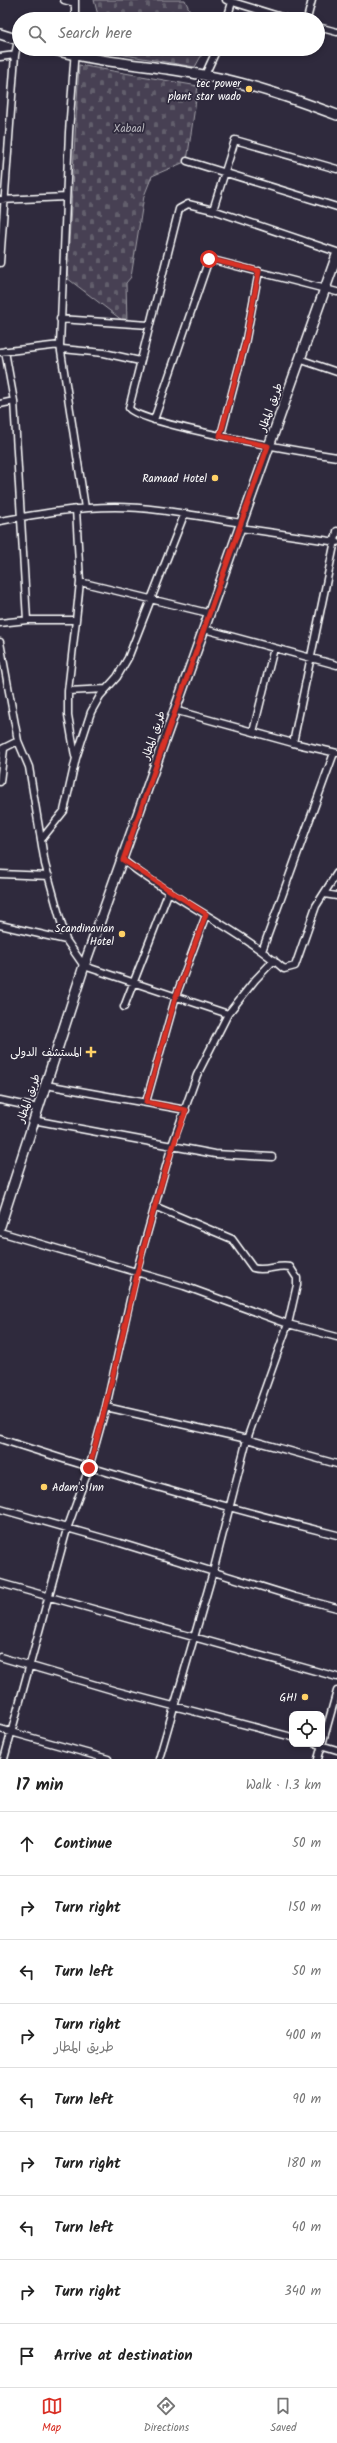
<!DOCTYPE html>
<meta charset="utf-8">
<style>
body{margin:0;font-family:Kalam,"Playpen Sans Arabic",sans-serif;background:#f6f6f6;color:#222}
.controls{position:absolute;right:12px;bottom:12px;display:grid;overflow:hidden;border-radius:8px;box-shadow:0 2px 6px #0003}
.controls button{width:36px;height:36px;display:grid;place-items:center;padding:0;border:0;border-bottom:1px solid #e0e0e0;background:#fff;color:#222;font:20px sans-serif}
.stop{position:absolute;width:12px;height:12px;margin:-9px;border:3px solid #d93025;border-radius:50%;background:#fff}
.stop.end{background:#d93025;border-color:#fff;box-shadow:0 1px 4px #0008}
.list{margin:0;padding:0;list-style:none}
h2{display:flex;justify-content:space-between;align-items:center;height:52px;margin:0;padding:0 16px;font-size:17px}
h2 small{font-size:13px;font-weight:400;color:#767676}
.list li{display:grid;grid-template-columns:26px 1fr auto;gap:12px;align-items:center;box-sizing:border-box;height:64px;padding:0 16px;border-top:1px solid #e0e0e0}
.list b{display:block;font-size:15px;white-space:nowrap}
.list p{margin:0;font-size:13px;white-space:nowrap;color:#767676}
.list em{font-size:13px;font-style:normal;color:#767676}
.icon{flex:none;width:22px;height:22px;fill:none;stroke:currentColor;stroke-width:2;stroke-linecap:round;stroke-linejoin:round}
.map{position:relative;flex:none;width:337px;height:1759px;overflow:hidden}
.search{position:absolute;background:#fff;box-shadow:0 2px 6px #0003;left:12px;right:12px;top:12px;height:44px;display:flex;align-items:center;gap:10px;box-sizing:border-box;padding:0 14px;border-radius:22px;color:#767676;font-size:15px}
.sheet{height:628px;background:#fff}
nav{display:flex;justify-content:space-around;align-items:center;box-sizing:border-box;height:56px;border-top:1px solid #e0e0e0;background:#fff;font-size:11px;color:#767676}
nav a{display:grid;justify-items:center;gap:2px}
nav .on{color:#d93025}
.map>svg:first-child{display:block}
.cemetery{fill:url(#cemetery-stones);stroke:#a2a0a8}
.lines{fill:none;stroke-linecap:round;stroke-linejoin:round}
.street-casing{stroke:#fff;stroke-width:9}
.secondary-casing{stroke:#fff;stroke-width:12}
.street{stroke:#2f2a3d;stroke-width:6}
.secondary{stroke:#2f2a3d;stroke-width:9}
.route{stroke:#d93025;stroke-width:5}
.poi-dot{fill:#ffd166;stroke:#2f2a3d;stroke-width:1.5}
.labels{text-anchor:middle;stroke-width:3.5;stroke-linejoin:round;paint-order:stroke}
.poi-label{font-size:11px;fill:#fff;stroke:#2f2a3d;text-anchor:end}
.park-label{font-size:11px;fill:#b5b3ba;stroke:#2f2a3d}
.street-label{font-size:11px;fill:#fff;stroke:#2f2a3d}
</style>
<div class="map">
<svg width="337" height="1759" viewBox="0 0 337 1759">
<defs>
<pattern id="cemetery-stones" width="16" height="16" patternUnits="userSpaceOnUse"><rect width="16" height="16" fill="#464152"/><path d="M2 7V4a2 2 0 0 1 4 0v3zM10 15v-3a2 2 0 0 1 4 0v3z" fill="#625e6c"/></pattern>
</defs>
<rect width="100%" height="100%" fill="#2f2a3d"/>
<filter id="ink" filterUnits="userSpaceOnUse"><feTurbulence type="fractalNoise" baseFrequency=".025" numOctaves="2"/><feDisplacementMap in="SourceGraphic" scale="8" xChannelSelector="R" yChannelSelector="G"/><feConvolveMatrix kernelMatrix="1 2 1 2 8 2 1 2 1" color-interpolation-filters="sRGB"/></filter>
<g filter="url(#ink)">
<path class="cemetery" d="M94 0H185L189 9 198 19H99Z
M90 49H205L195 67Z
M79 65 198 86 187 161 152 176 144 196 131 277 126 283 127 324 67 278Z"/>
<g class="lines">
<defs>
<path id="street" d="M64 0 75 3
M226 0 288 19
M75 19V0
M227 19 232 2
M307 19 312 0
M318 27 337 32
M75 49 69 132 60 345 85 508
M0 57 15 55 18 40
M205 75 217 49
M187 161 337 207
M0 200 66 197
M213 210 235 140 337 169
M337 252 213 210 188 204 179 209 129 408C137 424 310 453 337 457
M0 263 15 55
M60 319 149 325
M62 349 104 353 140 361
M5 351 14 401 27 620
M0 352 60 345
M299 359 337 372
M0 404 14 401
M154 420 209 259 337 292
M221 435 245 344 259 271
M0 521C38 514 77 507 115 507 157 507 200 517 242 523
M240 528 337 542
M80 582 208 613
M0 623 27 620H76L80 582 76 509
M204 629 337 665
M0 642 18 741 29 767 45 864 66 940 84 966 228 1014
M68 691 106 689
M174 710 293 743 337 753
M253 732 274 648
M293 743 337 531
M2 749 18 741
M75 756 68 715V691L76 620
M0 782 4 749
M41 840 64 811 76 758 91 712 100 696 117 677 128 658 184 515
M123 860C174 901 235 926 284 969L295 966 316 906 337 873
M0 874 49 876
M324 894 337 896
M0 925 66 940
M262 951 334 753
M124 1007 169 891
M46 1085 186 1110
M0 1100 38 1108
M146 1102 176 996 206 915
M33 1120 215 1154 272 1157
M154 1206 232 1239 253 1268C266 1272 277 1264 290 1267L297 1278V1285L288 1324 247 1439 213 1572 159 1759
M0 1232 184 1286 288 1324 337 1337
M106 1407 247 1439 337 1464
M0 1439C111 1475 223 1507 337 1535
M0 1509 120 1543 295 1597 337 1608
M0 1583 337 1677
M0 1657 116 1691 292 1737
M0 1729 108 1759
M317 1744 337 1750
M4 1759 67 1529 89 1468 106 1407 136 1273 172 1145 197 1075 228 1014 255 980 274 960
M318 1759 337 1691"/>
<path id="secondary" d="M0 34 19 40
M51 49C100 63 153 65 203 75 249 83 294 99 337 115
M0 1226 84 966 337 255"/>
</defs>
<use href="#street" class="street-casing"/>
<use href="#secondary" class="secondary-casing"/>
<use href="#street" class="street"/>
<use href="#secondary" class="secondary"/>
</g>
</g>
<g class="lines" filter="url(#ink)">
<path class="route" d="M89 1468C123 1349 142 1226 186 1110L146 1102 176 996 206 914 123 860 268 446 220 436 245 344 259 271 209 259"/>
</g>
<g class="poi-dot">
<circle cx="249" cy="89" r="4"/>
<circle cx="215" cy="478" r="4"/>
<circle cx="122" cy="934" r="4"/>
<path d="M89 1046h4v4h4v4h-4v4h-4v-4h-4v-4h4z"/>
<circle cx="44" cy="1487" r="4"/>
<circle cx="305" cy="1697" r="4"/>
</g>
<g class="labels">
<g class="poi-label">
<text x="241" y="87">tec power<tspan x="241" dy="13">plant star wado</tspan></text>
<text x="207" y="482">Ramaad Hotel</text>
<text x="114" y="932">Scandinavian<tspan x="114" dy="13">Hotel</tspan></text>
<text x="82" y="1056">المستشف الدولى</text>
<text x="52" y="1491" text-anchor="start">Adam's Inn</text>
<text x="297" y="1701">GH1</text>
</g>
<g class="park-label">
<text x="129" y="132">Xabaal</text>
</g>
<g class="street-label">
<text transform="translate(270 407) rotate(-70)" y="4">طريق المطار</text>
<text transform="translate(153 735) rotate(-71)" y="4">طريق المطار</text>
<text transform="translate(28 1098) rotate(-71)" y="4">طريق المطار</text>
</g>
</g>
</svg>
<div class="controls">
<button><svg class="icon" aria-label="locate" viewBox="0 0 24 24"><circle cx="12" cy="12" r="6"/><path d="M12 2v4M12 18v4M2 12h4M18 12h4"/></svg></button>
</div>
<div class="stop" style="left:209px;top:259px"></div>
<div class="stop end" style="left:89px;top:1468px"></div>
<div class="search"><svg class="icon" aria-label="search" viewBox="0 0 24 24"><circle cx="10" cy="10" r="6"/><path d="M15 15l6 6"/></svg>Search here</div>
</div>
<section class="sheet">
<h2>17 min<small>Walk · 1.3 km</small></h2>
<ul class="list">
<li><svg class="icon" aria-label="ahead" viewBox="0 0 24 24"><path d="M12 20V5M6 11l6-6 6 6"/></svg><div><b>Continue</b></div><em>50 m</em></li>
<li><svg class="icon" aria-label="right" viewBox="0 0 24 24"><path d="M7 20v-9h11M14 6l5 5-5 5"/></svg><div><b>Turn right</b></div><em>150 m</em></li>
<li><svg class="icon" aria-label="left" viewBox="0 0 24 24"><path d="M17 20v-9H6M10 6l-5 5 5 5"/></svg><div><b>Turn left</b></div><em>50 m</em></li>
<li><svg class="icon" aria-label="right" viewBox="0 0 24 24"><path d="M7 20v-9h11M14 6l5 5-5 5"/></svg><div><b>Turn right</b><p>طريق المطار</p></div><em>400 m</em></li>
<li><svg class="icon" aria-label="left" viewBox="0 0 24 24"><path d="M17 20v-9H6M10 6l-5 5 5 5"/></svg><div><b>Turn left</b></div><em>90 m</em></li>
<li><svg class="icon" aria-label="right" viewBox="0 0 24 24"><path d="M7 20v-9h11M14 6l5 5-5 5"/></svg><div><b>Turn right</b></div><em>180 m</em></li>
<li><svg class="icon" aria-label="left" viewBox="0 0 24 24"><path d="M17 20v-9H6M10 6l-5 5 5 5"/></svg><div><b>Turn left</b></div><em>40 m</em></li>
<li><svg class="icon" aria-label="right" viewBox="0 0 24 24"><path d="M7 20v-9h11M14 6l5 5-5 5"/></svg><div><b>Turn right</b></div><em>340 m</em></li>
<li><svg class="icon" aria-label="arrive" viewBox="0 0 24 24"><path d="M6 21V4h12l-3 4 3 4H6"/></svg><div><b>Arrive at destination</b></div></li>
</ul>
</section>
<nav>
<a class="on"><svg class="icon" aria-label="map" viewBox="0 0 24 24"><path d="M3 6l6-2 6 2 6-2v14l-6 2-6-2-6 2zM9 4v14M15 6v14"/></svg>Map</a>
<a><svg class="icon" aria-label="directions" viewBox="0 0 24 24"><path d="M12 3l9 9-9 9-9-9zM9 14v-3h6M13 9l2 2-2 2"/></svg>Directions</a>
<a><svg class="icon" aria-label="saved" viewBox="0 0 24 24"><path d="M7 4h10v16l-5-4-5 4z"/></svg>Saved</a>
</nav>
